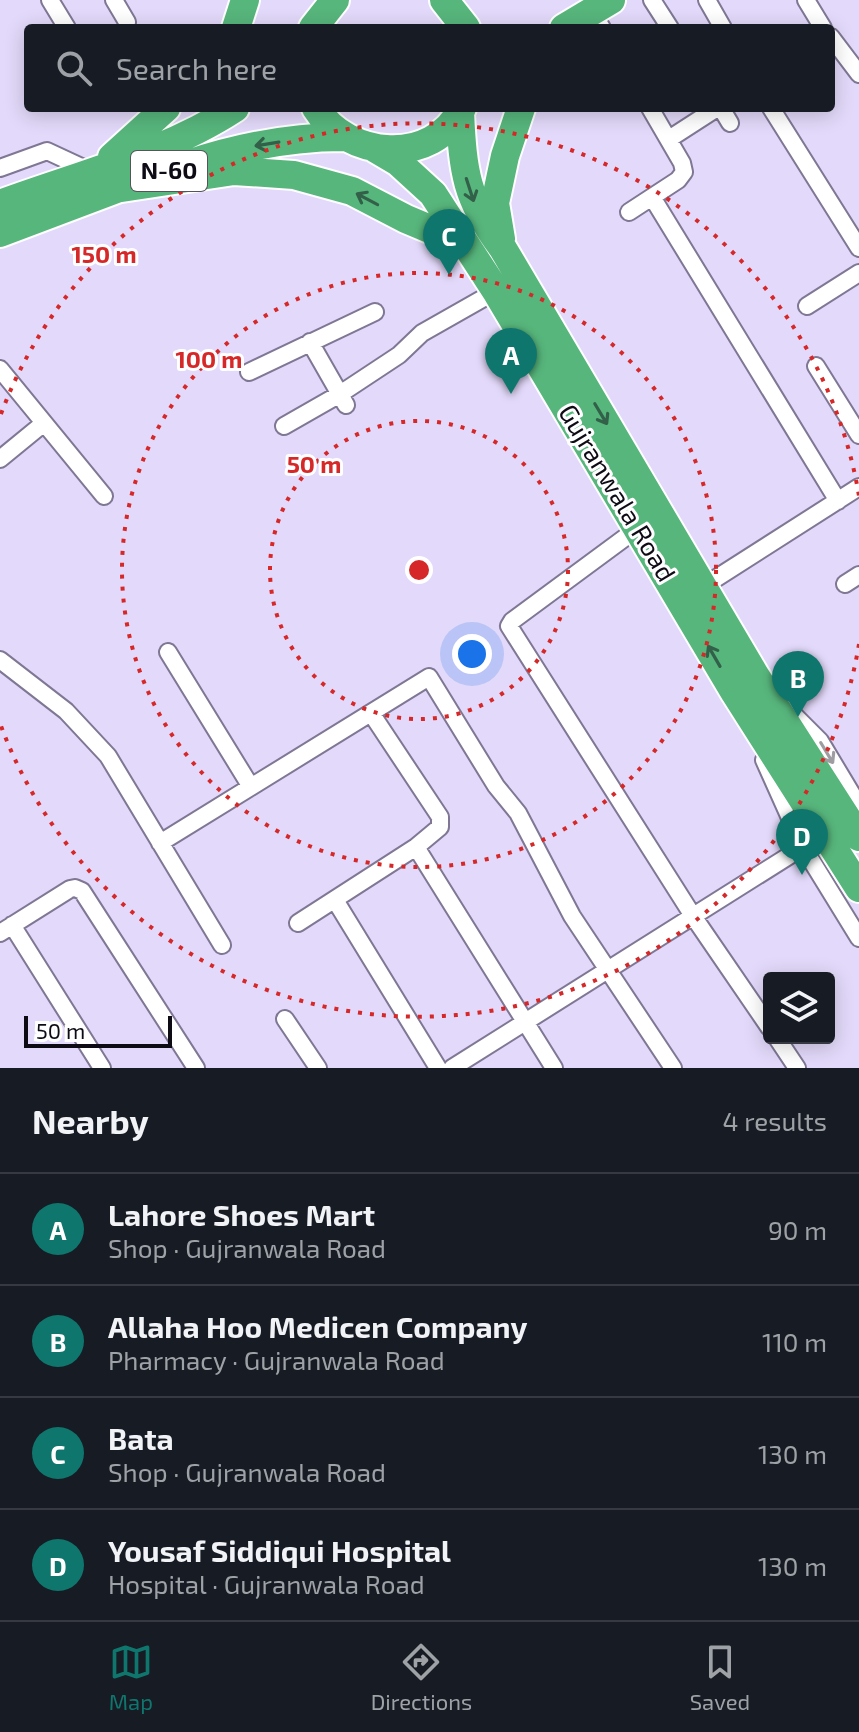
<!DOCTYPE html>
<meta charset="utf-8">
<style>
body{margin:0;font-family:"Exo 2",sans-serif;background:#242831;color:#f1f3f6}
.controls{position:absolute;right:24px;bottom:24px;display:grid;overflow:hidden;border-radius:8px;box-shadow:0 4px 20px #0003}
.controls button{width:72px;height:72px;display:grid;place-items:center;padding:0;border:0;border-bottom:2px solid #363941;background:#171b24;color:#f1f3f6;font:40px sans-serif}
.scale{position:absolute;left:24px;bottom:20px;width:148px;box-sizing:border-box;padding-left:8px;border:4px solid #0e0b15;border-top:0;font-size:22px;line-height:28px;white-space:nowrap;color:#0e0b15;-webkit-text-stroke:6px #fff;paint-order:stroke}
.you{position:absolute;left:472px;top:654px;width:28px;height:28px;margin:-20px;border:6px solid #fff;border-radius:50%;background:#1a73e8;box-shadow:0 0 0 12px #1a73e833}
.badge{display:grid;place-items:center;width:52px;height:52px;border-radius:50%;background:#0f766e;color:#fff;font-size:26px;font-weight:700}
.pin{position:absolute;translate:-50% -66px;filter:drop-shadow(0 2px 4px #0008)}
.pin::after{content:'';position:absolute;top:42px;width:28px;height:24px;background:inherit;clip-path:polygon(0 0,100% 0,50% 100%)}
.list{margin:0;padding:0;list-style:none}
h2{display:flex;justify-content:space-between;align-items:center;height:104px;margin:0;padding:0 32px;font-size:34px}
h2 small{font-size:26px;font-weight:400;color:#9ea1a6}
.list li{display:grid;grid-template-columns:52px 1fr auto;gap:24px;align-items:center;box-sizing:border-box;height:112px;padding:0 32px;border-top:2px solid #363941}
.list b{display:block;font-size:30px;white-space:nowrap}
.list p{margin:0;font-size:26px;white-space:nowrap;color:#9ea1a6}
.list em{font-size:26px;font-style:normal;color:#9ea1a6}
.icon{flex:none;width:44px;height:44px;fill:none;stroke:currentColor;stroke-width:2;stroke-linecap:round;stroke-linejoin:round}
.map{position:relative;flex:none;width:859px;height:1068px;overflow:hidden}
.search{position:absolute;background:#171b24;box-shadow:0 4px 20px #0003;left:24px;right:24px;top:24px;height:88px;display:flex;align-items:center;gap:20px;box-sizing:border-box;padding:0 28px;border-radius:8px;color:#9ea1a6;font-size:30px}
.sheet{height:552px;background:#171b24}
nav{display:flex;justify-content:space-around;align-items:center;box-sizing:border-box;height:112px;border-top:2px solid #363941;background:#171b24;font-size:22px;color:#9ea1a6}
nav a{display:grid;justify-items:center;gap:4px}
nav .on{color:#0f766e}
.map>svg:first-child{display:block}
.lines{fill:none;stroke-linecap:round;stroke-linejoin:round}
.minor-casing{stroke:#7f7794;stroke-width:20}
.trunk-casing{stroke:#fff;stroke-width:32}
.minor{stroke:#fff;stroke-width:16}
.trunk{stroke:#57b67c;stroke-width:28}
.oneway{stroke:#326048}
.oneway2{stroke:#9f9da1}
.ring{fill:none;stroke:#d62828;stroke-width:4;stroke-dasharray:4 8}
.labels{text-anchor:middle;stroke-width:6;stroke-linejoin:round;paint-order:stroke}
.shield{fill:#fff;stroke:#56545b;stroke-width:2}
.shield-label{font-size:24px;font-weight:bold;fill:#0e0b15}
.street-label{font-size:26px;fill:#0e0b15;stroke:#fff}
.centre{fill:#d62828;stroke:#fff;stroke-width:4}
.ring-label{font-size:24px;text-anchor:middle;font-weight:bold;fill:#d62828;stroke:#fff;stroke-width:6;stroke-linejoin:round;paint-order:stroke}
</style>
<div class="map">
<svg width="859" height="1068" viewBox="0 0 859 1068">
<rect width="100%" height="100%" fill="#e3d9fa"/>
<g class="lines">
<defs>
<path id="minor" d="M50 0 67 28
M114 0 127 22
M652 0 670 28
M707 0 723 28
M806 0 823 28
M592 11 602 28
M831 37 859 74
M721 108 730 123
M771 108 859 248
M669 139 717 108
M0 168 47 151 90 171
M652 197 838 501
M629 212 678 180 684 172 682 163 650 108
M807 306 859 273
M310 342 346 405
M816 366 859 435
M0 369 104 496
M249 372 375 312
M284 426 340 394 399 355 422 333 496 291
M0 459 44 423
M638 528 512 621 509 626 693 916 769 1027
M845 584 859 575
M704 586 859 487
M168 652 251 787
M0 660 66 711 108 756 222 945
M790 711 820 741 859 806
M764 760 803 847 859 938
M160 843 429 677 496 786 518 813 572 916 673 1068
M416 847 554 1068
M335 900 438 1068
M298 923 416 847 440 827V817L371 713
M12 925 102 1068
M0 933 70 889 75 888 82 891 196 1068
M285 1019 318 1068
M777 1038 797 1068
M452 1068 803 847"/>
<path id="trunk" d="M444 0 466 28
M236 28 245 0
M313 28 335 0
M564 28 611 0
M316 108C347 159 433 167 462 108
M460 113C463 172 466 199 502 247L755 675 859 837
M376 149 398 162 433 194 496 291 735 693 859 888
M112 157 166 108
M188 164C239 147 290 137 344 137
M115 189 234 171 294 175 352 191 406 219 463 243
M0 204C78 175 165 154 235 108
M0 233 130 184
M501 239 495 203 505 156 521 108"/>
</defs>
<use href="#minor" class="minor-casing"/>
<use href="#trunk" class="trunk-casing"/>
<use href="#minor" class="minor"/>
<use href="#trunk" class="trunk"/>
</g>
<defs><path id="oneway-shaft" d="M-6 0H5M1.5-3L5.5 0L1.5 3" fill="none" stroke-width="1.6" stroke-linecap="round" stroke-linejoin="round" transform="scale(2)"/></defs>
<g class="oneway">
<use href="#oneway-shaft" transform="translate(267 144) rotate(171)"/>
<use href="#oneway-shaft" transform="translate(470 190) rotate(72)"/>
<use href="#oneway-shaft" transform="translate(367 199) rotate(-152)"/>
<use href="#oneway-shaft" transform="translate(601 414) rotate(59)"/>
<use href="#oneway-shaft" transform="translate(714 656) rotate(-120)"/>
</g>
<use class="oneway2" href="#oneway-shaft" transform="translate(827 753) rotate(59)"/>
<g class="ring">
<circle cx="419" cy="570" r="149"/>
<circle cx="419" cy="570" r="297"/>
<path d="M859 644A446 446 0 0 1 1 726M1 414A446 446 0 0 1 859 496"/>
</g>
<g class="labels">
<rect class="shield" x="131" y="151" width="76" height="40" rx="6"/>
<g class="shield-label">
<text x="169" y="179">N-60</text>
</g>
<g class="street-label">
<text transform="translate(617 493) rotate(59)" y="9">Gujranwala Road</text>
</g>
</g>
<circle cx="419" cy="570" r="12" class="centre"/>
<g class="ring-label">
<text x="104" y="263">150 m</text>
<text x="209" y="368">100 m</text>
<text x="314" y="473">50 m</text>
</g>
</svg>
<div class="controls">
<button><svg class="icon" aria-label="layers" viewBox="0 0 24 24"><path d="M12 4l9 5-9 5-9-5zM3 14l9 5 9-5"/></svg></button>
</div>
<div class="scale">50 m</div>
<div class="you"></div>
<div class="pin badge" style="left:511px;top:394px">A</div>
<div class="pin badge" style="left:798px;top:717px">B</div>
<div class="pin badge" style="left:449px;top:275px">C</div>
<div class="pin badge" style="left:802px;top:875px">D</div>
<div class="search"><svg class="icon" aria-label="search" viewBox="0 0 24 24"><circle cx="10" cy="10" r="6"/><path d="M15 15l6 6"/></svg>Search here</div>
</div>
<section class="sheet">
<h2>Nearby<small>4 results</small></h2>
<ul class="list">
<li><span class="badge">A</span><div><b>Lahore Shoes Mart</b><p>Shop · Gujranwala Road</p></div><em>90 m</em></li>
<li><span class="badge">B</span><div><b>Allaha Hoo Medicen Company</b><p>Pharmacy · Gujranwala Road</p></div><em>110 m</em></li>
<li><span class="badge">C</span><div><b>Bata</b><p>Shop · Gujranwala Road</p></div><em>130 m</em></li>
<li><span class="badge">D</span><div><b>Yousaf Siddiqui Hospital</b><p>Hospital · Gujranwala Road</p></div><em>130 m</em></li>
</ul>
</section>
<nav>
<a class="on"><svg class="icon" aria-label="map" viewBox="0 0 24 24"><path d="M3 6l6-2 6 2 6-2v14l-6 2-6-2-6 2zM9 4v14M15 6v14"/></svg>Map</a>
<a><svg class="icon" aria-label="directions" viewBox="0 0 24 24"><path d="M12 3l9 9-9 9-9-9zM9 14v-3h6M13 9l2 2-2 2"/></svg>Directions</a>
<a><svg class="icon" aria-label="saved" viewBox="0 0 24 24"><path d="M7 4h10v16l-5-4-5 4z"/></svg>Saved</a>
</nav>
